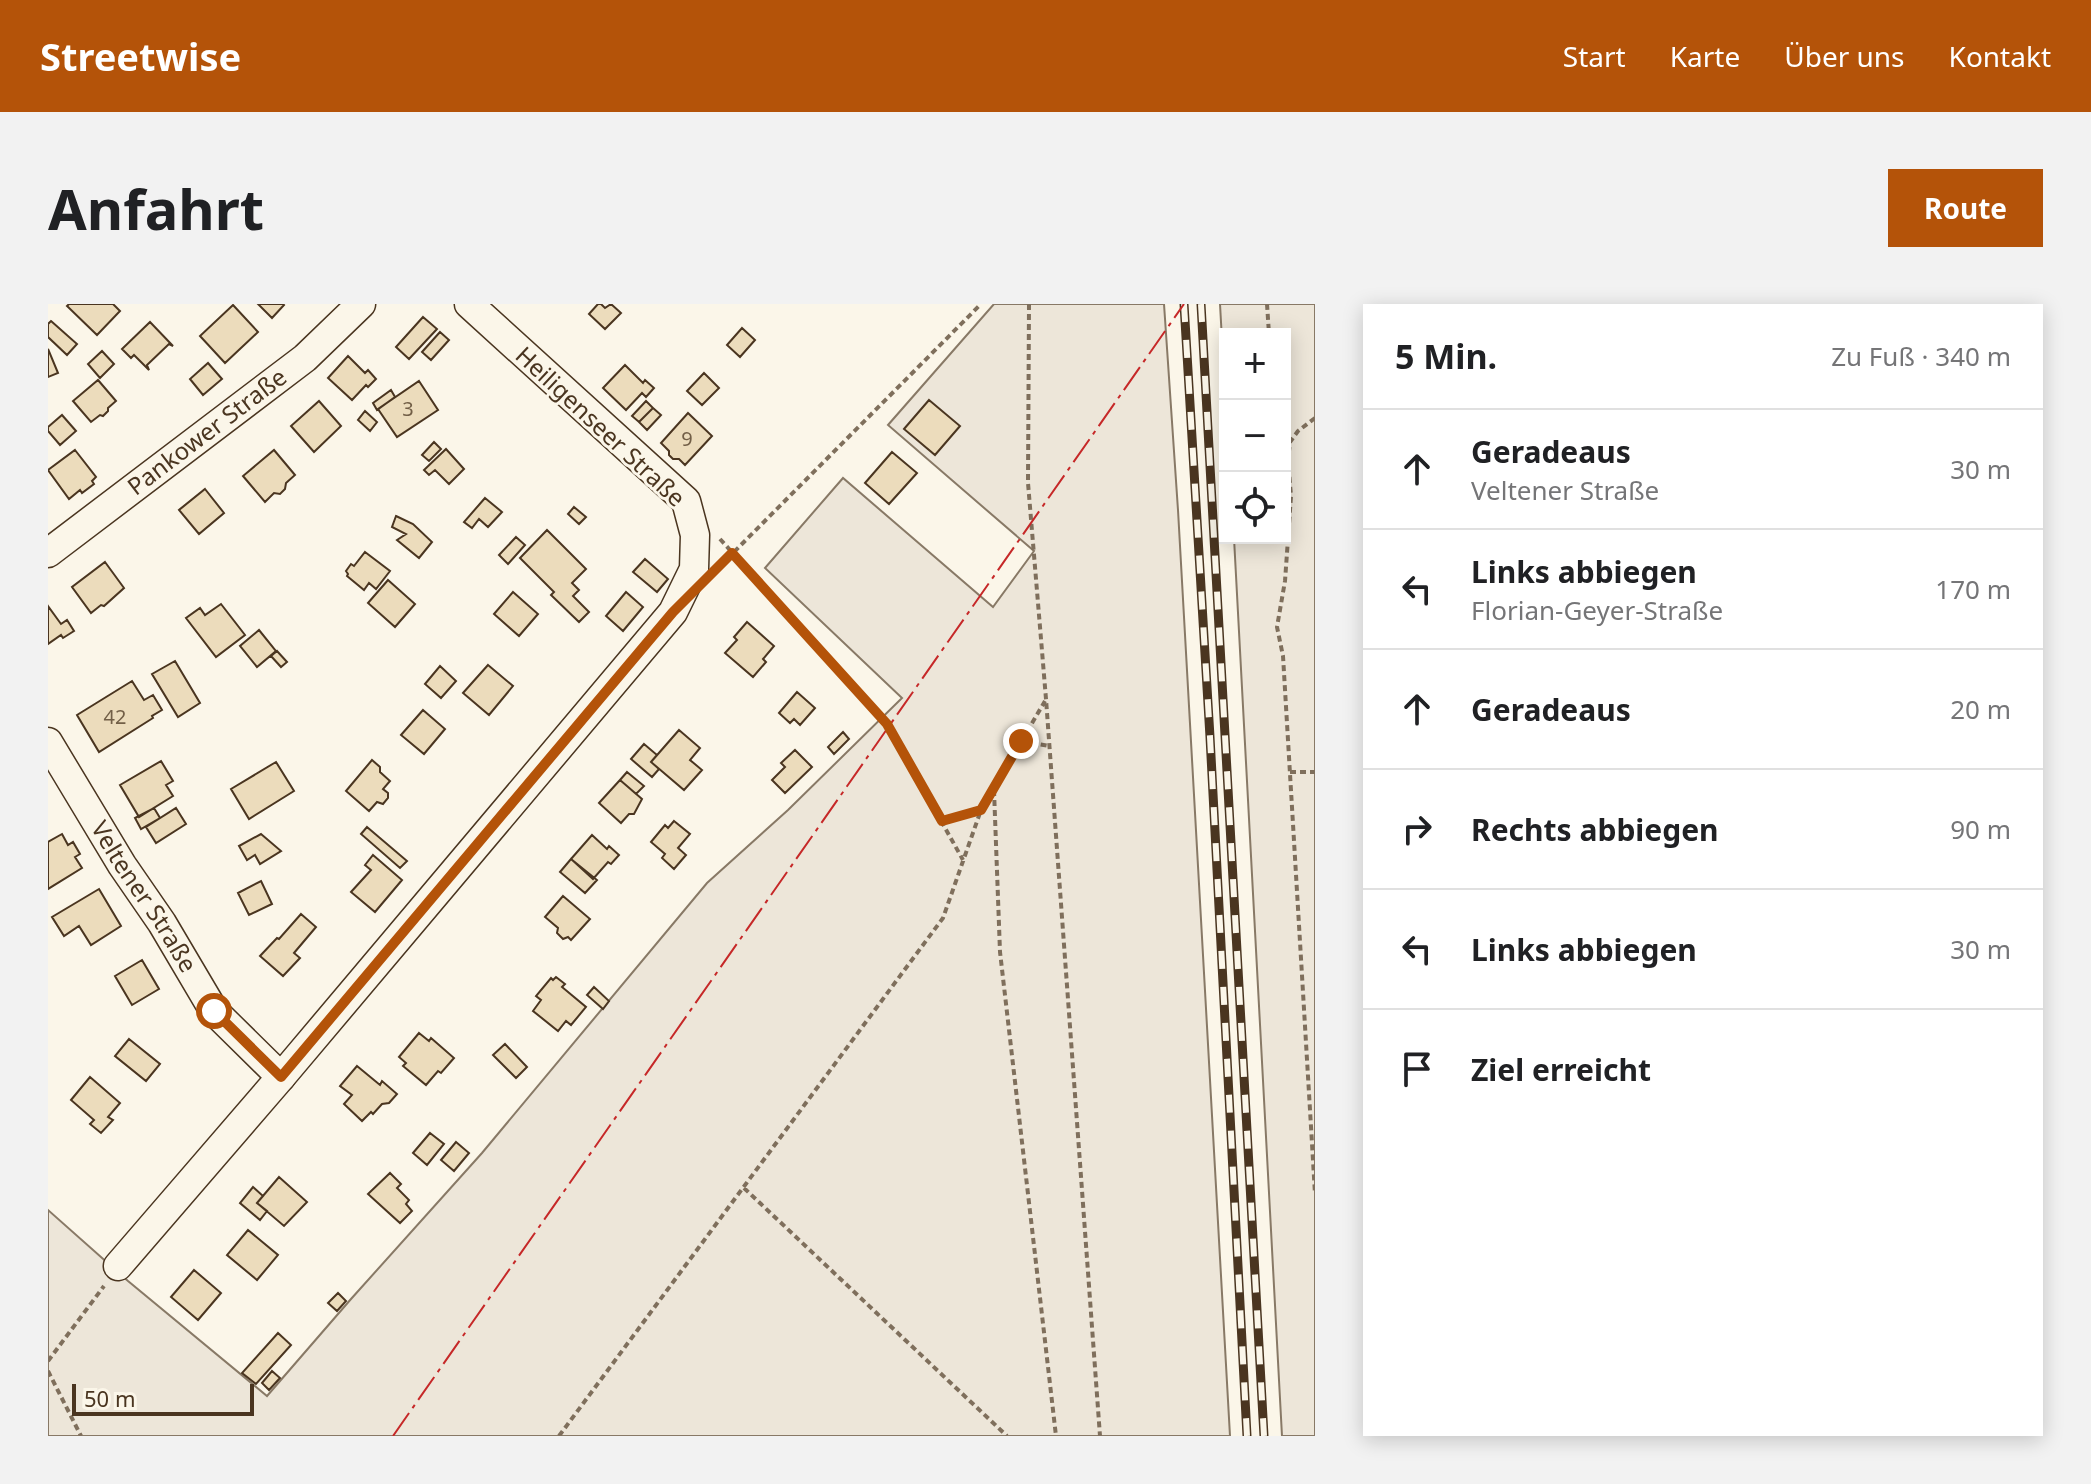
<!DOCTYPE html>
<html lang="de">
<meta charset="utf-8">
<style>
body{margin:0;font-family:"Noto Sans",sans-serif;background:#f2f2f2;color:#202124}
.controls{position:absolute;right:24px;top:24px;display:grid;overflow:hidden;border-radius:0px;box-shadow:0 4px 20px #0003}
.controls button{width:72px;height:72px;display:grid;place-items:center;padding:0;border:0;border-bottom:2px solid #e0e0e0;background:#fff;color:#202124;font:40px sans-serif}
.scale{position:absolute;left:24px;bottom:20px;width:182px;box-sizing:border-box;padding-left:8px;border:4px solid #4a3520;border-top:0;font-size:22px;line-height:28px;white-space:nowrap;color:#4a3520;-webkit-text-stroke:6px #fbf6e9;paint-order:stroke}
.stop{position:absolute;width:24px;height:24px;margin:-18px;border:6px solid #b45309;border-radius:50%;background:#fff}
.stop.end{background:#b45309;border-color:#fff;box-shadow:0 2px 8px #0008}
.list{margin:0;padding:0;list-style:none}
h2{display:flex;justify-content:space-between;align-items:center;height:104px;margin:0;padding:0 32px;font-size:34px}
h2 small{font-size:26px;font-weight:400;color:#757577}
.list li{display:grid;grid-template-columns:52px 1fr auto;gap:24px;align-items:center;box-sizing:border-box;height:120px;padding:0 32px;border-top:2px solid #e0e0e0}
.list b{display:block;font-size:30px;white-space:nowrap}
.list p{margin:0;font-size:26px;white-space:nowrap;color:#757577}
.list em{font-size:26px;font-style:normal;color:#757577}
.icon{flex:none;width:44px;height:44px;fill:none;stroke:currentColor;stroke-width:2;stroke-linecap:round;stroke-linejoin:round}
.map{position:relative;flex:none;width:1267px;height:1132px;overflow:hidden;border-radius:0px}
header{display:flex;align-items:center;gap:48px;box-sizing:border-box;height:112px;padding:0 40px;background:#b45309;color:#fff}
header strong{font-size:38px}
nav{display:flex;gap:44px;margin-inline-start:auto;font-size:28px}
.intro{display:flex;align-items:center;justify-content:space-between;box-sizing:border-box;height:192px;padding:0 48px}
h1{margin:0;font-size:56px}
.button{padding:20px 36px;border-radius:0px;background:#b45309;color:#fff;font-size:28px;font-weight:700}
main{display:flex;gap:48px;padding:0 48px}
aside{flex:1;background:#fff;border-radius:0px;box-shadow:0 4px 20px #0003}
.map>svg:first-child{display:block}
.green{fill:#ede6d9;stroke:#887966;stroke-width:2}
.building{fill:#ecdcbc;stroke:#4a3520;stroke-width:2}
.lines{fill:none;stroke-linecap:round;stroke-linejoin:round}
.minor-casing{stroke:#4a3520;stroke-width:31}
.path{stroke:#7f6f5c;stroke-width:4;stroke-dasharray:6 4;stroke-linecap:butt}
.minor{stroke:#fbf6e9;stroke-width:28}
.rail-casing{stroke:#4a3520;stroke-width:9}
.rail{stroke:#fbf6e9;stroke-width:6;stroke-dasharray:18;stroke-linecap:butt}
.power{stroke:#c62828;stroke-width:2;stroke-dasharray:28 6 4 6;stroke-linecap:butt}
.route{stroke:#b45309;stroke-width:10}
.labels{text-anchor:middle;stroke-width:6;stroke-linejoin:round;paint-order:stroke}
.number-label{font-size:20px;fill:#725f47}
.street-label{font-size:24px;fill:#4a3520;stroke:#fbf6e9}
</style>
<header>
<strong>Streetwise</strong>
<nav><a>Start</a><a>Karte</a><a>Über uns</a><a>Kontakt</a></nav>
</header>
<div class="intro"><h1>Anfahrt</h1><a class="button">Route</a></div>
<main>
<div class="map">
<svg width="1267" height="1132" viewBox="0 0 1267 1132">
<rect width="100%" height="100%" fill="#fbf6e9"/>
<path class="green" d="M946 0H1116L1130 206 1182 1132H0V906L80 977 219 1092 303 995 434 849 659 579 740 506 854 394 717 264 795 174 945 303 986 247 840 121Z
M1172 0H1267V1132H1234L1186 234H1237V30H1177V90Z"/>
<path class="building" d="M21 0H65L72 7 49 31 19 2Z
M210 0H235L236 1 224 14Z
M550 0H553L557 4 563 0 573 9 557 25 541 10Z
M185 1 210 28 177 59 152 32Z
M375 13 389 25 361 55 348 43Z
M3 17 29 40 19 51 0 33V20Z
M102 18 125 42 121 40 99 61 101 66 86 51 83 54 74 45Z
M694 24 707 36 692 53 679 41Z
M392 28 401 36 383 56 374 48Z
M0 45 10 69 0 73Z
M54 47 66 60 52 74 40 60Z
M300 52 317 69 320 66 328 75 320 83 318 81 304 96 280 74Z
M160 59 174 75 155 91 142 75Z
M577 61 595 79 597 76 606 84 598 93 594 89 578 106 555 84Z
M656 69 671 84 654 101 639 87Z
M50 76 68 97 60 104V107L55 112 52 111 43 118 25 97Z
M371 77 390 106 349 133 330 105Z
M343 86 347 93 329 106 325 99Z
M881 96 912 122 887 151 856 125Z
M271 97 293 122 266 148 243 122Z
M598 97 605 104 591 118 584 112Z
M605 104 613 111 599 126 591 118Z
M317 107 329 118 322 127 310 116Z
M640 109 664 132 637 161 631 155H625L621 151V147L613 139Z
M14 111 28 127 12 141 0 127V123Z
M386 138 393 145 381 157 374 151Z
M398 145 416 165 401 180 387 166 381 171 376 166Z
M27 146 48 173 44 177 46 180 34 189 32 186 21 195 0 166Z
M226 146 247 171 238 179 237 185 232 190 226 189 217 198 195 172Z
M844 148 869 169 841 200 817 179Z
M157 185 176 209 151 230 131 206Z
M437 194 454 208 440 223 431 215 424 224 416 218Z
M526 203 538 213 531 220 520 210Z
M348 212 365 220 384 238 371 254 349 236 358 230 344 223Z
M499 226 538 265 524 279 531 286 525 292 541 308 531 318 503 291 506 288 472 254Z
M468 233 477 241 460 260 451 251Z
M317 248 342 267 328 285 321 279 316 286 299 272 300 270 298 267 303 260 306 262Z
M597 255 620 275 609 288 585 268Z
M57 258 76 284 56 302 53 301 43 309 24 283Z
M340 276 367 300 347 323 320 299Z
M465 288 490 310 471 332 446 310Z
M578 288 595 303 575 327 558 312Z
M173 300 197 331 168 353 138 314 152 304 157 311Z
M0 302 13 320 19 316 26 327 15 334 13 331 0 340Z
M699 318 726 342 715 355 718 358 705 373 677 349 689 336 686 333Z
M211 326 228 347 209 363 192 342Z
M229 347 239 358 233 363 223 352Z
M127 357 152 399 130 413 104 370Z
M440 361 465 382 441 411 415 389Z
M392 362 408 377 393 394 377 380Z
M84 377 96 396 105 391 114 406 104 412 105 414 51 448 29 411Z
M749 388 767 404 752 421 746 415 742 419 731 409Z
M375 406 397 425 376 450 353 431Z
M631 426 652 444 642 456 654 466 636 486 603 458Z
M795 428 801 435 786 450 780 443Z
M596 440 609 451 603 458 611 465 604 473 583 455Z
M747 446 764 463 737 489 724 476 737 463 733 459Z
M324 456 332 463V468L342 477 335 485 340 489V494L335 500 329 498 321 507 298 487Z
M113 457 125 477 118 481 125 492 91 513 72 481Z
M228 458 246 487 201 515 183 485Z
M579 468 596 482 588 490 572 476Z
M572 476 594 495 586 510H581L573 519 551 499Z
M106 504 112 514 93 525 87 514Z
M128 504 138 520 108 539 98 523Z
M626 517 642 530 630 544 638 551 626 565 614 554 617 550 603 538 617 521 620 524Z
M319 523 359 557 352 564 313 530Z
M14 530 20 541 25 538 32 550 27 553 34 564 0 585V538Z
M213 530 233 547 212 560 207 551 199 556 191 542Z
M544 531 559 545 561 542 571 551 563 560 560 558 545 575 523 555Z
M325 551 354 576 327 608 303 588 323 566 317 561Z
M523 555 549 576 537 589 512 568Z
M213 577 224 600 201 611 190 589Z
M51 585 73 622 43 641 31 622 16 632 4 613Z
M515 592 542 615 523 636 520 633 515 635 509 629 510 624 497 613Z
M253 610 268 623 246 649 252 654 235 672 212 652 229 634 231 635Z
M94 656 111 685 84 701 67 672Z
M508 673 517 680 514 683 538 703 523 721 518 717 510 727 485 707 493 696 488 692 503 674 505 676Z
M546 683 561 697 555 705 539 691Z
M371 729 381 737 383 734 406 754 393 769 390 767 378 781 355 762 358 759 351 753Z
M81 735 112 760 98 777 67 752Z
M457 740 479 763 468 774 445 751Z
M309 762 332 781 334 777 349 790 341 799 334 800 325 810 323 808 314 817 296 800 304 791 292 782Z
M42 773 72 799 60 813 65 816 53 829 42 820 46 816 23 796Z
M382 829 396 840 379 861 365 849Z
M408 838 421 849 406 867 393 856Z
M342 869 353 880 349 884 361 896 358 900 364 907 352 919 320 890Z
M231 873 259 898 236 922 209 899Z
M205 883 215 892 209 899 219 907 212 916 192 899Z
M200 926 230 951 209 976 179 951Z
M146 966 173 989 150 1016 123 993Z
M290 989 298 997 289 1007 280 999Z
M230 1029 243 1041 208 1080 194 1069Z
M224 1067 232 1074 221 1086 214 1079Z"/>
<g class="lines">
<defs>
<g id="minor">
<path id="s1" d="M0 249 257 54 313 0"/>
<path id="s2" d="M0 438 74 561 114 619 166 707 233 773"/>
<path d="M70 962 233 773 625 308 646 265 647 231 638 197 421 0"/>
</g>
</defs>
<use href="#minor" class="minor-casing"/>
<path class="path" d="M981 0 980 179 998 395 1052 1132
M1219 0 1221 30
M1267 114 1250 127 1242 138 1240 156 1243 192 1240 235 1237 277 1229 323 1235 352 1267 890
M1237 117 1242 138
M672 235 839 420 915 556
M672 262 933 0
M973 437 1001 442
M1242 468H1267
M946 486 952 648 1008 1132
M894 517 933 506
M696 884 959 1132
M0 1057 56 982
M0 1067 33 1132
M511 1132 895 614 933 506 997 397"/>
<use href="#minor" class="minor"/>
<defs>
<path id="rail" d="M1136 0 1162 433 1199 1132
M1153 0 1216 1132"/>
</defs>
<use href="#rail" class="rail-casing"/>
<use href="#rail" class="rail"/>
<path class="power" d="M345 1132 1136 0"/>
</g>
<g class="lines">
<path class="route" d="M166 707 233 773 625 308 684 249 839 420 894 517 933 506 973 437"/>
</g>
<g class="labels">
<g class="number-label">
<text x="360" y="112">3</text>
<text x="639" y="142">9</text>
<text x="67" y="420">42</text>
</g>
<g class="street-label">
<text transform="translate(552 123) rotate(43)" y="8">Heiligenseer Straße</text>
<text dy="8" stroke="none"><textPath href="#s1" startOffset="200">Pankower Straße</textPath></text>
<text dy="8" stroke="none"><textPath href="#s2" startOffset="182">Veltener Straße</textPath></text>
</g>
</g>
</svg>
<div class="controls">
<button>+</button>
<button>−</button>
<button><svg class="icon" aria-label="locate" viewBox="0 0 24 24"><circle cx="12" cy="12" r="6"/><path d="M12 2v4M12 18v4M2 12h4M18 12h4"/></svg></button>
</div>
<div class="scale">50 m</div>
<div class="stop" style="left:166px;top:707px"></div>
<div class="stop end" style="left:973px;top:437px"></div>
</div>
<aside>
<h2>5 Min.<small>Zu Fuß · 340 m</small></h2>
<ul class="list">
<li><svg class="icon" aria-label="ahead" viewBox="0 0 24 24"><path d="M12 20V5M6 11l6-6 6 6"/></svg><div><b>Geradeaus</b><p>Veltener Straße</p></div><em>30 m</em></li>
<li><svg class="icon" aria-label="left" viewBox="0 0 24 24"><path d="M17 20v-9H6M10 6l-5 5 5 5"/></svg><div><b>Links abbiegen</b><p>Florian-Geyer-Straße</p></div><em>170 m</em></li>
<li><svg class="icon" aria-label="ahead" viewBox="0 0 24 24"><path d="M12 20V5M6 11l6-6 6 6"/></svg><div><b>Geradeaus</b></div><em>20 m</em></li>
<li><svg class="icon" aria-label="right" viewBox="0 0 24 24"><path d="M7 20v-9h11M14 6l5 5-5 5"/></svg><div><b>Rechts abbiegen</b></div><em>90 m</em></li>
<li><svg class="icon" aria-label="left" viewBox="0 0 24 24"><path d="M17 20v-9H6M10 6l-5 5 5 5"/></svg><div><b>Links abbiegen</b></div><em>30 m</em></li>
<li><svg class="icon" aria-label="arrive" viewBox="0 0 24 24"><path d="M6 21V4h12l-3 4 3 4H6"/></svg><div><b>Ziel erreicht</b></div></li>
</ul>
</aside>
</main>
